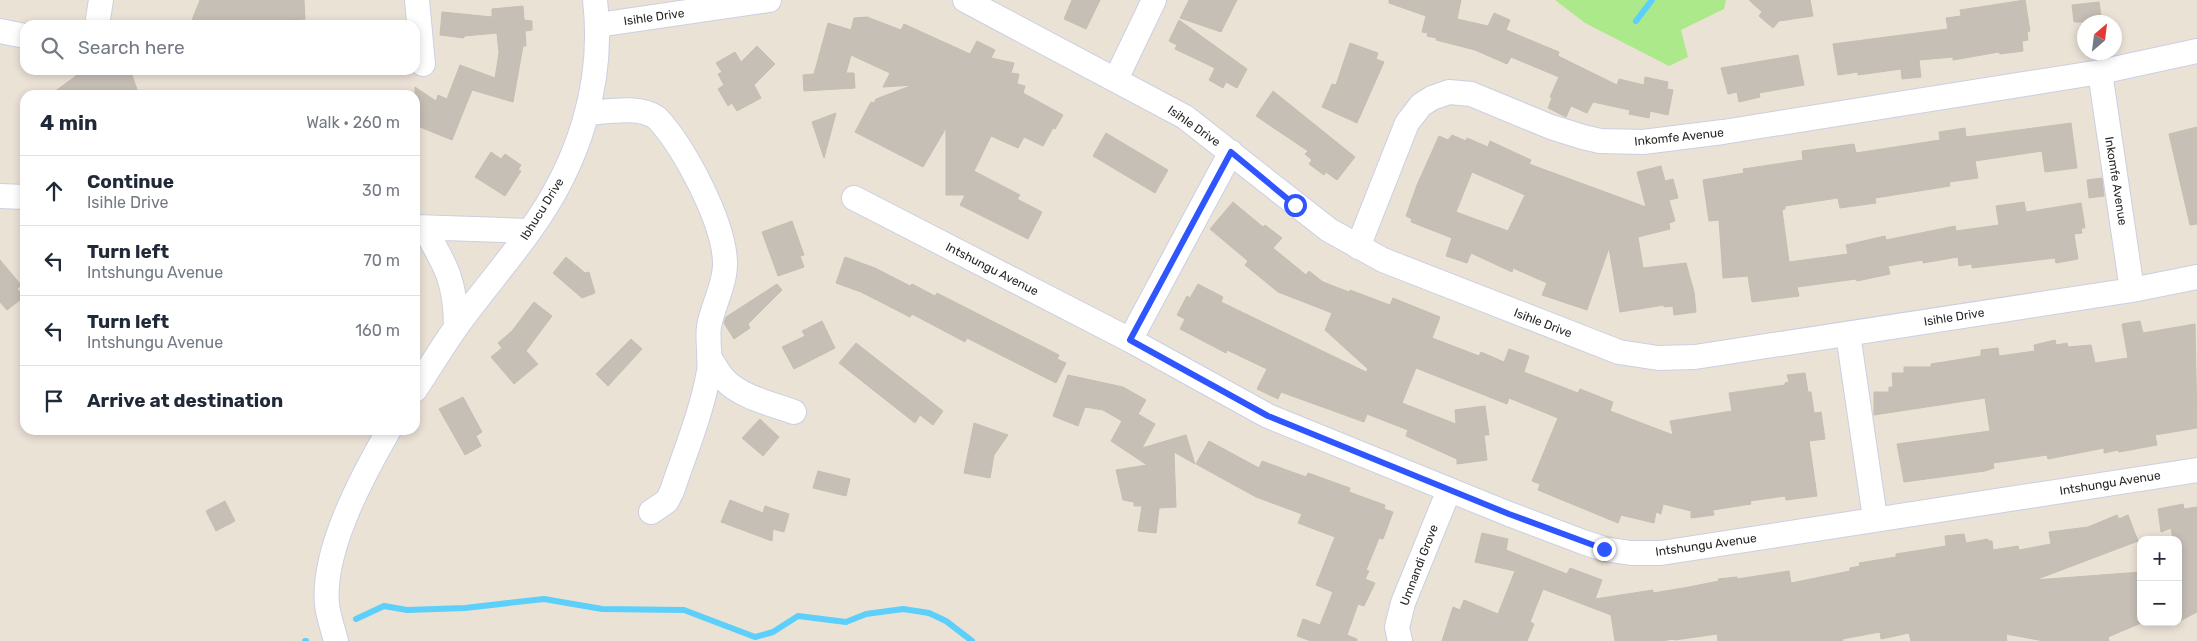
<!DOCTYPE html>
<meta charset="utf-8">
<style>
body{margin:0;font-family:Rubik,sans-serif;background:#f2f2f3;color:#1f2937}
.controls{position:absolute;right:15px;bottom:15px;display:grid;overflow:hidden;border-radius:10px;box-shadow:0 2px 8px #0003}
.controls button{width:45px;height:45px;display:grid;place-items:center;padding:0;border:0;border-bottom:1px solid #e0e1e3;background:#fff;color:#1f2937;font:25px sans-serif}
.compass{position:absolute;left:2077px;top:15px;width:45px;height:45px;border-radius:50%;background:#fff;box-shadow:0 2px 8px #0003;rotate:28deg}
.stop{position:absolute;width:15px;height:15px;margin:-11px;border:4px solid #2f55ff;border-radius:50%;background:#fff}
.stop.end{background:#2f55ff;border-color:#fff;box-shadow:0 1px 5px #0008}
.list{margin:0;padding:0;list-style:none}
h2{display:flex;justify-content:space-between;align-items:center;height:65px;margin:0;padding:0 20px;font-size:21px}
h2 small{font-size:16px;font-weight:400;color:#747a83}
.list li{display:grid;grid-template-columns:32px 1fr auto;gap:15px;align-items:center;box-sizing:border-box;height:70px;padding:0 20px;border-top:1px solid #e0e1e3}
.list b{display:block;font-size:19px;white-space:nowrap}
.list p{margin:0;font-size:16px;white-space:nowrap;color:#747a83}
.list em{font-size:16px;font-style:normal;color:#747a83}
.icon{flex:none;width:28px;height:28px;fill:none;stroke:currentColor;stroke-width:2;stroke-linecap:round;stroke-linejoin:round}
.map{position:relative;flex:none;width:2197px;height:641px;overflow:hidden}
.search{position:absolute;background:#fff;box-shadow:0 2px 8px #0003;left:20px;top:20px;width:400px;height:55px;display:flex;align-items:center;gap:12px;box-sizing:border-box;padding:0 18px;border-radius:15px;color:#747a83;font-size:19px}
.panel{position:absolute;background:#fff;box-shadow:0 2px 8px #0003;left:20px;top:90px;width:400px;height:345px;border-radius:15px}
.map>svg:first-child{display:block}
.green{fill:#abe98b}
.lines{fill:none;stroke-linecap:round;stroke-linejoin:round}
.stream{stroke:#5ccffa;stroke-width:6}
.building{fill:#c6bfb6;stroke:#c6beb0;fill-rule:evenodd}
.minor-casing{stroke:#cbcfe2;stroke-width:26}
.minor{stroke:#fff;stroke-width:24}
.route{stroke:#2f55ff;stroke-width:6}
.labels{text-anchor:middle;stroke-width:4;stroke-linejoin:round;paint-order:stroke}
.street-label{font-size:12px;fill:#272727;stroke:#fff}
</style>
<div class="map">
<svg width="2197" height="641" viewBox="0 0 2197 641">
<rect width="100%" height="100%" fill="#ebe2d6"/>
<path class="green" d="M1555 0H1726L1724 9 1681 30 1688 57 1669 66 1585 23Z"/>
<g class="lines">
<path class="stream" d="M1636 21 1652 0
M356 619 384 606 407 610 465 608 544 599 602 609 684 610 755 637 773 632 798 616 846 622 866 614 903 609 929 613 946 621 972 641
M305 641H306"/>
</g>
<path class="building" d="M200 0H304L305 19 257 23 258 25H190Z
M1072 0H1100L1086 29 1064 19Z
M1189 0H1237L1221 32 1180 18Z
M1389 0H1461L1457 19 1488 26 1494 13 1510 20 1506 30 1559 52 1558 56 1617 85 1619 79 1644 85 1645 77 1668 82 1667 89 1673 90 1668 115 1650 111 1649 118 1629 114 1630 110 1593 102 1587 113 1571 106 1566 117 1548 108 1552 98 1550 97 1559 77 1511 57 1507 64 1475 50 1436 40 1437 38 1427 36 1428 33 1422 32 1426 16 1389 3Z
M1749 0H1810L1813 16 1779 21 1773 28 1759 16 1762 12Z
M2025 0 2030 31 2027 32 2028 40 2022 41 2023 51 2000 54 1999 52 1953 60V57L1919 60 1921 77 1902 79 1901 69 1858 75V72L1838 75 1833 44 1948 29 1946 18 1961 16 1960 10Z
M2099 2 2102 22H2074L2072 5Z
M523 6 524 20 532 21V30L525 31 526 46H523L513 102 472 90 452 140 415 125V87L436 101 438 95 447 99 460 65 495 78 499 53 497 33 464 36V38L440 35 442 12 492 17V9Z
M867 17 901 30 904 24 970 54 977 41 995 50 991 58 1014 63 1011 73 1019 74 1017 84 1025 86 1023 93 1063 115 1055 129 1053 128 1043 146 1024 137 1018 148 991 136 974 171 1020 195 1017 199 1042 212 1028 239 960 205 965 195H946V128L923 167 855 132 871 102 874 103 876 99 913 85 883 87 890 73 851 55 846 73H854L855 88 804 91 803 75 814 74 828 23 851 30 854 18Z
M1179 20 1247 69 1237 88 1226 82 1223 88 1209 80 1215 68 1175 49 1177 45 1169 41Z
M1350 43 1378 53 1376 59 1384 62 1357 123 1322 107 1332 84 1336 85Z
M757 46 775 64 754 85 761 98 737 111 732 103 728 106 718 89 724 85 718 74 722 72 716 63 735 52 741 62Z
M1798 55 1804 85 1759 93 1760 97 1739 102 1737 92 1728 94 1721 68Z
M84 70H130L139 95H50Z
M1273 91 1355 157 1337 180 1326 172 1324 175 1309 164 1312 160 1305 154 1308 151 1256 116Z
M836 113 824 158 812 122Z
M2071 123 2077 168 2045 172 2042 151 1975 161 1978 178 1949 182 1950 186 1875 198 1876 203 1840 208 1838 198 1785 206V209L1782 210 1789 262 1848 254 1846 245 1885 236 1886 240 1955 226 1956 231 1999 225 1996 206 2024 202 2026 212 2081 203 2085 228H2081L2082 233 2074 234 2078 259 2056 263 2055 258 1972 268V264L1959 266 1958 257 1923 263V260L1888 266 1890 274 1857 281 1856 279 1797 287 1799 296 1752 302 1748 276 1723 278 1719 220 1709 221 1703 180 1744 173 1743 169 1803 160 1802 151 1854 144 1856 153 1940 140 1939 132 1965 128 1966 137Z
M2197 127V224L2190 225 2169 134Z
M1106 133 1168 170 1155 193 1093 156Z
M1452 135 1466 141 1467 138 1488 147 1490 141 1531 160 1529 164 1646 207 1637 172 1661 166 1665 181 1673 179 1678 198 1669 200 1675 221 1669 223 1670 229 1638 237 1643 268 1686 263 1694 292 1696 312 1674 315 1673 306 1664 307V305L1620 312 1609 248 1587 310 1542 295 1547 283 1513 268 1512 272 1471 253 1467 263 1446 256 1452 238 1411 222 1412 219 1406 216 1417 185 1439 136 1448 140ZM1472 172 1525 195 1508 231 1456 212Z
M491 152 501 159 505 154 521 165 518 170 521 171 505 196 475 177Z
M2102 178 2104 196 2089 198 2087 180Z
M1233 202 1263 227 1265 225 1282 238 1273 248 1306 275 1309 271 1323 282 1349 292 1350 290 1390 305 1393 298 1440 317 1432 338 1479 356 1481 352 1504 362 1509 349 1529 356 1524 372 1578 393 1580 389 1613 402 1610 411 1673 435 1670 421 1732 411 1729 393 1785 385V383L1789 382 1787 375 1805 373 1808 392H1811L1814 413 1821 412 1825 439 1809 441 1817 496 1786 500 1785 496 1750 501 1751 504 1713 510 1714 515 1691 518V511L1663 504 1661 514 1656 512 1654 523 1621 515 1618 523 1538 490 1540 484 1532 481 1558 418 1509 398 1507 404 1416 368 1402 403 1456 424 1455 410 1485 406 1489 435H1484L1487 460 1457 464V459L1406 436 1408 430 1367 414 1364 422 1281 392 1278 399 1257 389 1267 369 1227 350 1226 353 1180 329 1185 319 1177 315 1187 296 1190 298 1198 284 1223 297 1221 302 1366 372 1368 369 1325 330 1332 313 1278 292 1245 265 1248 261 1210 229Z
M792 221 804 255 800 256 804 267 778 276 762 232Z
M566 257 585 273 589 272 595 293 582 298 553 273Z
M845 257 875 268 910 286 912 284 935 296 937 293 1059 355 1057 359 1066 363 1056 383 967 338 965 342 912 314 910 317 861 292 836 283Z
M0 260 21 285 17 289 24 297 7 310 0 302Z
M777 284 782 290 748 324 750 328 734 339 724 323 726 317Z
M534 302 552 316 526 351 538 364 514 384 491 357 502 348 498 343 512 331Z
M822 321 835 348 794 369 782 347 805 336 802 331Z
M2140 321 2143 333 2195 324 2197 428 2155 435 2157 445 2119 452 2118 450 2104 453V448L2048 459 2047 455 1993 463 1994 468 1985 471 1904 482 1897 444 1990 431 1985 398 1874 415V392H1889V387H1893L1892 373H1904V367H1931V364L1981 356V350L1998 348 1999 356 2035 351 2034 345 2055 340 2056 345 2067 343 2068 347 2091 345 2095 363 2128 358 2122 324Z
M631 339 642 349 608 386 596 374Z
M856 343 943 411 933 425 920 415 915 423 839 363Z
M1068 375 1123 387 1146 400 1138 414 1155 424 1142 448 1186 435 1195 464 1174 452 1176 507 1159 508 1156 533 1138 531 1142 506H1134V502L1123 500 1116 470 1147 465 1111 441 1122 421 1103 410 1085 407 1078 426 1053 416Z
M463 397 482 432 476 436 481 446 465 455 439 409Z
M760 419 779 437 763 456 742 438Z
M974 423 1008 435 994 455 990 478 964 473Z
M1209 441 1259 468 1262 461 1306 477 1308 473 1350 488 1349 492 1385 505 1384 509 1393 512 1383 539 1379 538 1366 570 1369 571 1365 579 1375 583 1364 606 1358 604 1347 635 1357 639V641H1311L1297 636 1303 619 1320 625 1333 592 1316 585 1335 537 1298 523 1302 514 1256 497 1196 464Z
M818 471 850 479 846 496 813 488Z
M730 500 763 513 765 506 789 514 784 532 773 529 772 541 721 522Z
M225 501 235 521 216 531 206 511Z
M2183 504 2184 509 2197 507V612L2178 622V540H2173L2171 528 2161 532 2158 509Z
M2117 515 2119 519 2128 515 2138 541 2035 580 2141 572V623L2108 637 2109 641H2044L2006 634 2007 641H1911L1909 633 1881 639 1880 632 1842 639 1843 641H1718L1717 634 1675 640V639L1660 641H1615L1611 615 1543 589 1530 622 1534 624 1527 641H1442L1453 607 1460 610 1464 600 1498 614 1515 571 1475 562 1482 533 1508 539 1506 550 1567 574 1570 568 1602 580 1595 599 1653 590V593L1689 587 1719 581 1718 579 1737 577V579L1789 571 1791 583 1850 571V568L1860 566 1859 563 1896 557V554L1946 546 1945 536 1964 534 1966 543 1988 539V541H1992L1993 550 2018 546 2019 550 2051 544 2049 532 2088 527Z"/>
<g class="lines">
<defs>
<path id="minor" d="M417 0 423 64
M965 0 1185 117 1329 230 1383 260 1619 352 1658 358 1695 357 2132 290 2197 277
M97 25 101 0
M598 25 769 0
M0 31 25 36
M2100 72 2132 290
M1116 79 1154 0
M587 113C607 112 639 105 657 118 684 147 725 223 725 264 725 285 713 305 709 326 707 341 711 357 709 371 702 412 685 452 672 491L667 501 651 512
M0 196 25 197
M854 198 1130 340 1268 416 1509 514 1583 542 1604 549 1631 553H1661L2197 470
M415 227 529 231
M424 228C446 265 456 283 456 327
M1358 247 1407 123 1421 105 1432 98 1449 92 1471 94 1551 127 1583 137 1600 141 1643 142 1723 132 2100 72 2197 51
M1848 334 1875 518
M1130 340 1231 152
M709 357C714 364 718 373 724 379 740 397 772 404 794 412
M415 390C429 369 442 347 457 326 480 294 506 264 529 232 578 165 605 84 595 0
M336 641C333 629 328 616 327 604 322 550 363 475 389 430
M1400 641 1397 627 1403 603 1449 490"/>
</defs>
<use href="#minor" class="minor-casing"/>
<use href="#minor" class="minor"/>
</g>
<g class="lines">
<path class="route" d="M1295 205 1231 152 1130 340 1268 416 1509 514 1604 549"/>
</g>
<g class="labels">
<g class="street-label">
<text transform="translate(654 17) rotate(-8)" y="4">Isihle Drive</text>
<text transform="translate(1194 126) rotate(35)" y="4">Isihle Drive</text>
<text transform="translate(1679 137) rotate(-6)" y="4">Inkomfe Avenue</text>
<text transform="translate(2116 181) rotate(81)" y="4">Inkomfe Avenue</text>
<text transform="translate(542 209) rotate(-58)" y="4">Ibhucu Drive</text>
<text transform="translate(992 269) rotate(27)" y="4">Intshungu Avenue</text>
<text transform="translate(1954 317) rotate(-9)" y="4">Isihle Drive</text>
<text transform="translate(1543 323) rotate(21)" y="4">Isihle Drive</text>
<text transform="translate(2110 483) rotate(-9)" y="4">Intshungu Avenue</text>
<text transform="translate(1706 545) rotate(-8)" y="4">Intshungu Avenue</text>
<text transform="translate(1419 565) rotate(-69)" y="4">Umnandi Grove</text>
</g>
</g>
</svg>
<div class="controls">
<button>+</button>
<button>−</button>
</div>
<svg class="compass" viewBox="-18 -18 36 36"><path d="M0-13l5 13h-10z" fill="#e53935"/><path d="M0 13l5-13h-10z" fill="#747a83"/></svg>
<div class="stop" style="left:1295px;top:205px"></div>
<div class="stop end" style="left:1604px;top:549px"></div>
<div class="search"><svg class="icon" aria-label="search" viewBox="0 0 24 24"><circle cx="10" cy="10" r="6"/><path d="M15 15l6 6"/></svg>Search here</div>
<section class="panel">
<h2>4 min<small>Walk · 260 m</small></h2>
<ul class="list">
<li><svg class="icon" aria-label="ahead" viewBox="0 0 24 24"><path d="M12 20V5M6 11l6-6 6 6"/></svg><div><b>Continue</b><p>Isihle Drive</p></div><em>30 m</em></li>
<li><svg class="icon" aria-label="left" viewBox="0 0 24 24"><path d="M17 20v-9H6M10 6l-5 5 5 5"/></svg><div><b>Turn left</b><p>Intshungu Avenue</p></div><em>70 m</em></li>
<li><svg class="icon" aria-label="left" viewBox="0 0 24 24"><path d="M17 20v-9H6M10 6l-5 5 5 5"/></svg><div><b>Turn left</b><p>Intshungu Avenue</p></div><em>160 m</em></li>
<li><svg class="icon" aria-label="arrive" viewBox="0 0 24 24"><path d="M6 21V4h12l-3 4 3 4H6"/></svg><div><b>Arrive at destination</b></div></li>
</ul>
</section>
</div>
